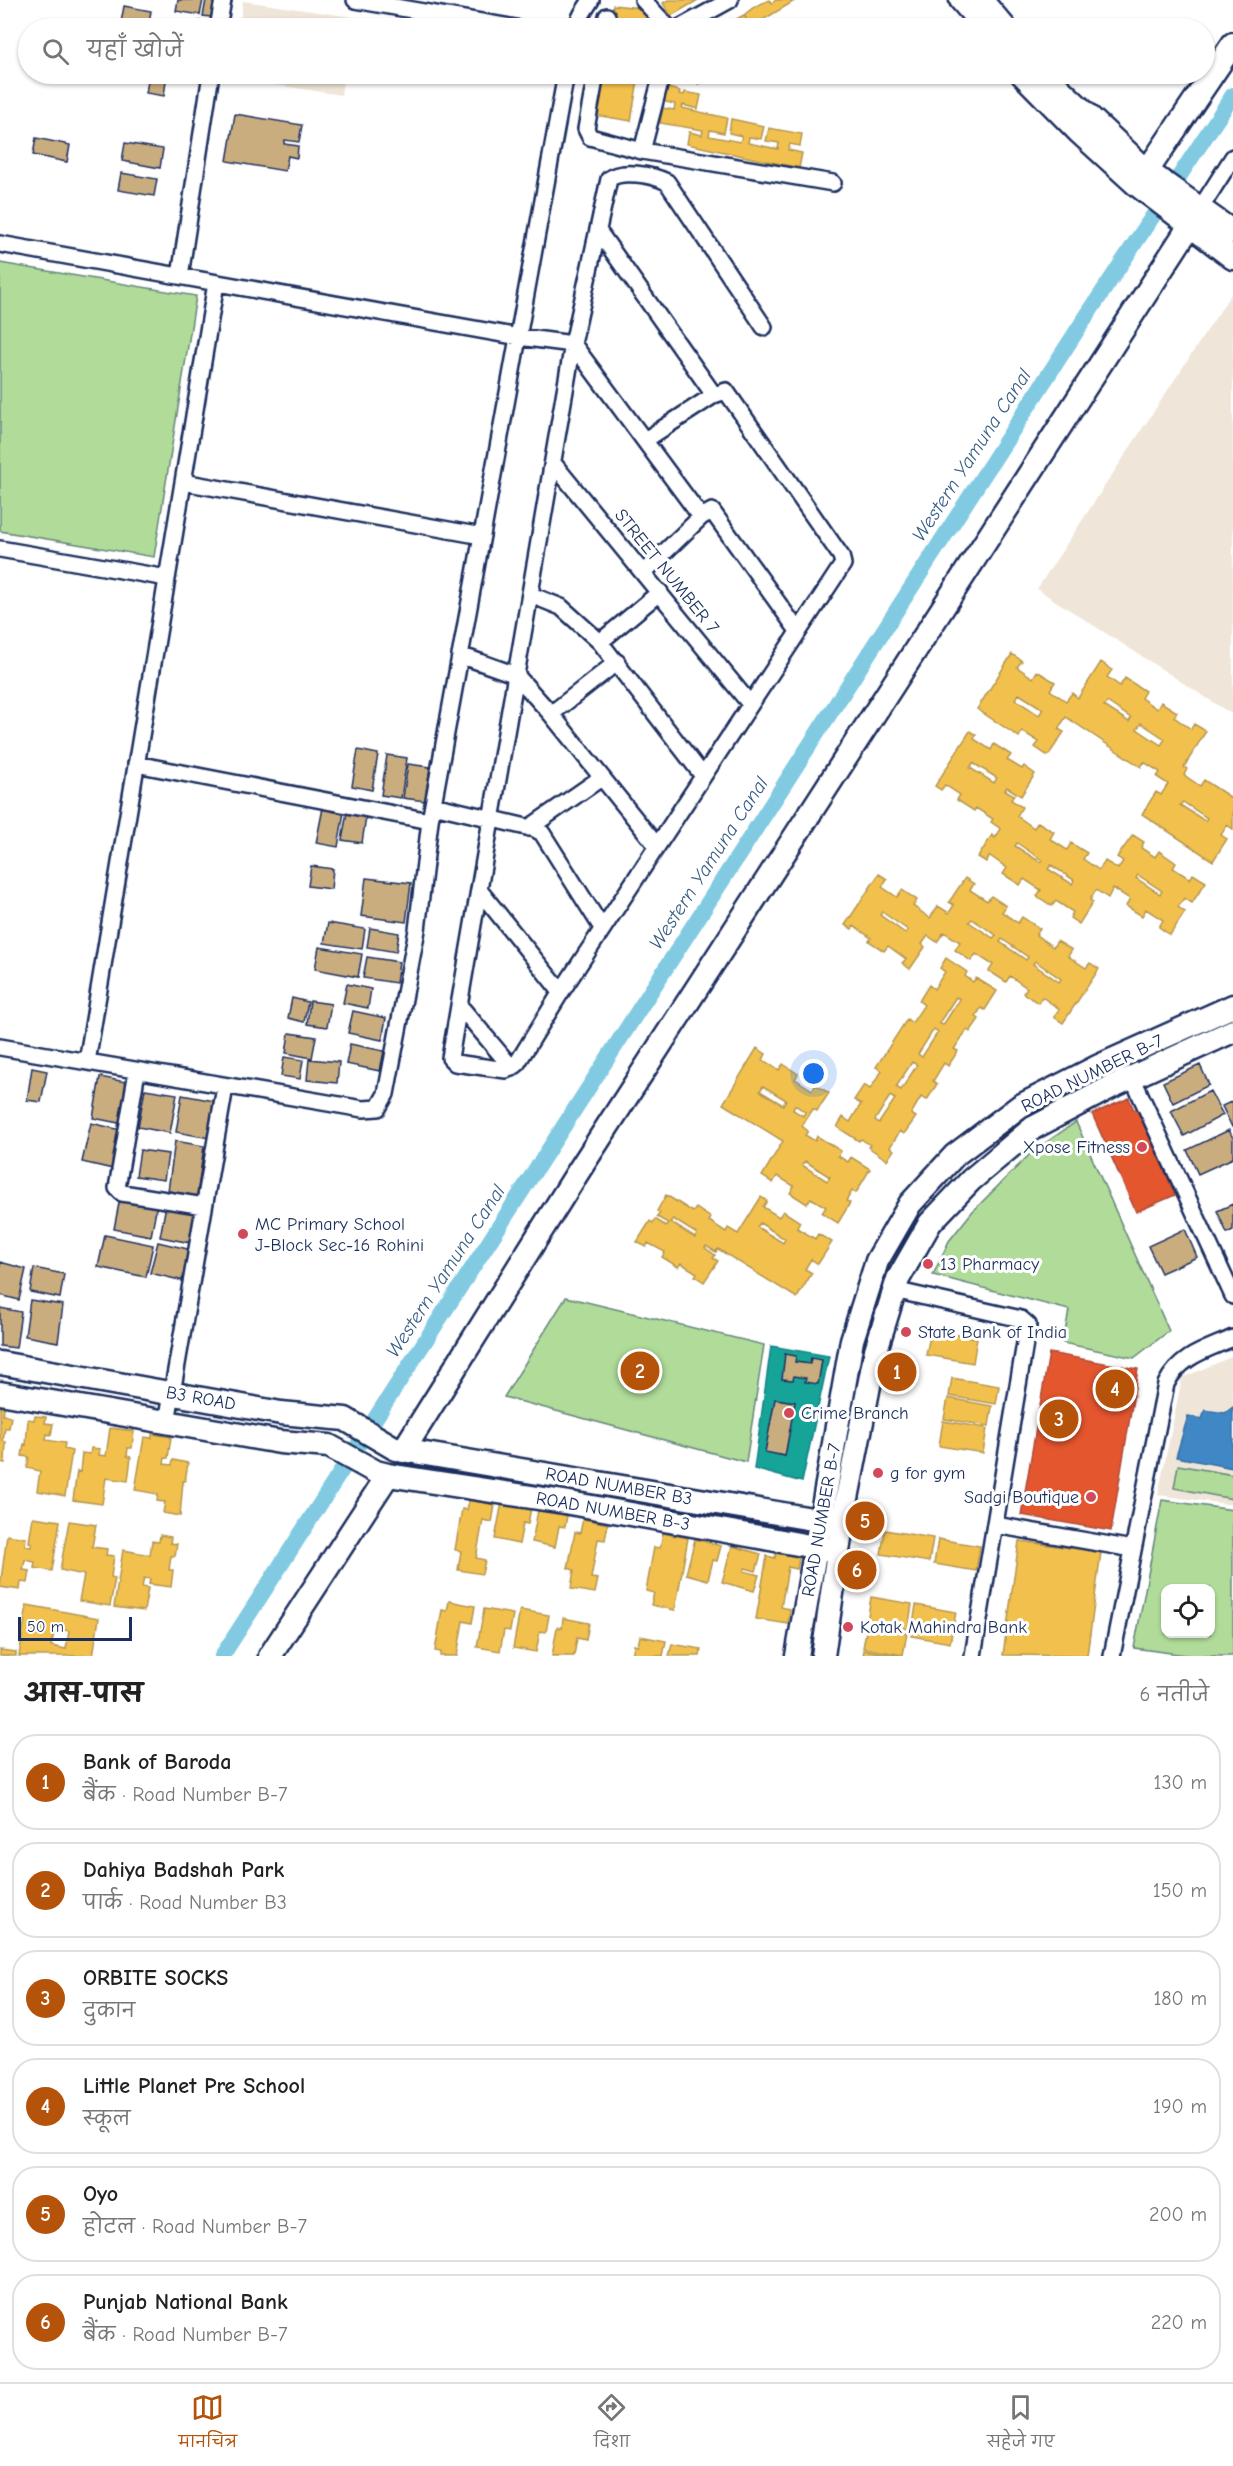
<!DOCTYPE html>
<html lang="hi">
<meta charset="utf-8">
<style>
body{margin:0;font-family:"Comic Neue","Playpen Sans Deva",sans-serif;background:#f2f2f2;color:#222}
.controls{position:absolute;right:18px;bottom:18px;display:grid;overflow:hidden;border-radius:12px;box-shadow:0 2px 4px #0004}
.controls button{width:54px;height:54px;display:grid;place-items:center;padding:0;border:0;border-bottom:2px solid #e0e0e0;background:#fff;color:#222;font:30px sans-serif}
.scale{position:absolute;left:18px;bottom:15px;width:114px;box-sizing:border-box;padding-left:6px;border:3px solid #1b2f5e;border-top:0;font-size:16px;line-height:21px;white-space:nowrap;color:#1b2f5e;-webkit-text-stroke:4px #fff;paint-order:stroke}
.you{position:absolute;left:814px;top:1074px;width:21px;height:21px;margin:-15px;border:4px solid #fff;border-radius:50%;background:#1a73e8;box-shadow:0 0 0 9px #1a73e833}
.badge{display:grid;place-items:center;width:39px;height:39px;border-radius:50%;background:#b45309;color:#fff;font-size:20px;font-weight:700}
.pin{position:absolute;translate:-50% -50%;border:3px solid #fff;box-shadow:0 2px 6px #0006}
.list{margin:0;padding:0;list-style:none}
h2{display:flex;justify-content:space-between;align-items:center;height:78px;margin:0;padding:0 24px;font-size:26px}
h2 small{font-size:20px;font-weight:400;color:#767676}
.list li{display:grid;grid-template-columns:39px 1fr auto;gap:18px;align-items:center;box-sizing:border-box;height:96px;margin:0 12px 12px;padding:0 12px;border:2px solid #e0e0e0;border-radius:24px}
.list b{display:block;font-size:22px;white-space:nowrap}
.list p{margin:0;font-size:20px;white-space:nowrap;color:#767676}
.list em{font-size:20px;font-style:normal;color:#767676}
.icon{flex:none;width:33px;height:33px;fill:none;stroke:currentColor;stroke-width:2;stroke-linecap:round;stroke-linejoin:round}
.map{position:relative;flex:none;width:1233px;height:1656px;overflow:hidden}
.search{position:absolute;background:#fff;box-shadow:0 2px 4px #0004;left:18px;right:18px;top:18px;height:66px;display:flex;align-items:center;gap:15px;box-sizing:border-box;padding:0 21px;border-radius:33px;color:#767676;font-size:22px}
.sheet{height:726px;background:#fff}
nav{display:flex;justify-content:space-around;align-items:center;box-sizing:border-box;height:84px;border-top:2px solid #e0e0e0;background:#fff;font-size:16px;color:#767676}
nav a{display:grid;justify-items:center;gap:3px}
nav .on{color:#b45309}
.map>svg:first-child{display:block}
.built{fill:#efe6d9}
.green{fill:#b0db99;stroke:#66857c;stroke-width:1.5;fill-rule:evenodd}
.homes{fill:#f2c14e;stroke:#b29553;stroke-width:1.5;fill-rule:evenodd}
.shops{fill:#e4572e;stroke:#a84b3c;stroke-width:1.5}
.schools{fill:#3f88c5;stroke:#346da6;stroke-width:1.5}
.public{fill:#17a398;stroke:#188087;stroke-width:1.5}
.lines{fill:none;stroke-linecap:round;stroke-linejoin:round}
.canal{stroke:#82cae2;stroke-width:16}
.building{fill:#caad7f;stroke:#1b2f5e;stroke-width:1.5}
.street-casing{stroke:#1b2f5e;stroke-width:20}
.secondary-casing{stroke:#1b2f5e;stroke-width:27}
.street{stroke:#fff;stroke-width:15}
.secondary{stroke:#fff;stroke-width:22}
.poi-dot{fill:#d1495b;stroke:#fff;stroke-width:2}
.labels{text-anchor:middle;stroke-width:6;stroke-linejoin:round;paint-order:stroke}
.street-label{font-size:18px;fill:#1b2f5e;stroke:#fff}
.poi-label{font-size:18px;fill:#1b2f5e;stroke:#fff;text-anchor:start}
.water-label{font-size:20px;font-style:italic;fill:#3a5e86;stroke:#fff}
</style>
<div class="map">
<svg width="1233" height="1656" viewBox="0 0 1233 1656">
<rect width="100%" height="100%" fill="#fff"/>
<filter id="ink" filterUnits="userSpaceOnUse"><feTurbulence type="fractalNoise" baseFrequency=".0167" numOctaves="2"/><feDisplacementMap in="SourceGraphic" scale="12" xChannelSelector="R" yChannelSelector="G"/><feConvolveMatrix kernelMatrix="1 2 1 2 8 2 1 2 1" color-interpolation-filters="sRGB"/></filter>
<g filter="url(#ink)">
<path class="built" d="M243 1 352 17 350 28H239Z
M232 74H344L341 95 231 78Z
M1233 291V715L1037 589Z
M1233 1356V1505L1158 1495 1182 1378Z"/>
<path class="green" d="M0 263 196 296 154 557 0 531Z
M1076 1122 1169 1331 1134 1358 1063 1343 1069 1310 933 1275 949 1241 972 1212 1032 1152Z
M566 1297 764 1345 746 1462 504 1397Z
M1178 1465 1233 1475V1499L1174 1488Z
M1162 1500 1233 1510V1656H1193L1134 1648ZM1166 1588H1210V1634H1166Z"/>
<path class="homes" d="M668 0H698L671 16 663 3Z
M769 0 772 3 776 0H796L751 27 744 15 754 7Z
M613 5 650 9 646 28H609Z
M744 15 751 28H719Z
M599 74H639L631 121 594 115 600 81 616 83V78Z
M692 74H717L698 84Z
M664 87 680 91 679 94 684 95 685 92 701 95 698 109 683 105 682 108 727 118 724 133 710 130 709 136 740 142 742 136 729 133 731 119 764 126 761 139 749 137 748 143 778 149 779 143 766 141 769 128 802 134 800 146 790 144 788 150 802 153 799 168 687 144 689 132 702 135 703 130 660 123 663 108 674 110 675 104 661 101Z
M1012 654 1022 661 1017 667 1033 678 1037 671 1055 682 1050 690 1066 701 1072 693 1078 698 1101 662 1112 670 1107 677 1120 686 1125 678 1145 691 1141 698 1157 709 1161 702 1177 712 1174 717 1191 729 1194 724 1206 731 1184 767 1187 769 1184 775 1200 786 1204 780 1233 799V829L1227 825 1221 835 1227 839 1213 861 1142 814 1156 792 1161 795 1168 784 1157 777 1160 772 1144 762 1141 767 1066 717 1058 729 1064 732 1048 756 1035 747 1039 742 1022 731 1019 737 977 709ZM1019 694 1043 709 1039 715 1015 699ZM1107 702 1131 718 1129 722 1104 706ZM1141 723 1165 739 1161 745 1137 729ZM1183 802 1207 818 1205 821 1180 805Z
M970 731 976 735 974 739 991 750 994 744 1011 755 1007 760 1022 769 1024 766 1035 774 1021 796 1007 787 1005 790 1014 795 1011 800 1022 807 1017 816 1034 828 1038 822 1054 832 1050 839 1067 850 1071 843 1087 853 1083 859 1099 870 1105 861 1118 869 1123 861 1117 857 1133 835 1144 842 1141 848 1155 857 1159 851 1176 863 1173 868 1190 879 1193 874 1206 882 1192 903 1184 898 1178 907 1185 912 1170 935 1159 927 1163 920 1146 909 1142 916 1126 906 1130 899 1113 888 1108 898 1096 890 1090 900 1093 902 1079 924 1070 918 1073 912 1056 901 1052 906 1037 896 1041 890 1024 879 1020 885 1003 874 1007 868 990 856 986 862 978 857 992 835 995 838 1001 829 991 822 993 819 976 808 974 811 957 800 960 795 945 785 941 790 935 786ZM973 763 997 778 994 783 970 768ZM1017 843 1042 860 1040 862 1015 846ZM1051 865 1074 880 1072 884 1048 869ZM1138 875 1162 891 1160 894 1136 878Z
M879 874 887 879 882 887 897 897 902 890 917 900 913 906 930 918 938 906 949 913 954 905 949 902 965 878 974 884 970 890 987 901 991 896 1006 906 1002 912 1018 923 1022 917 1040 929 1036 935 1053 947 1057 941 1072 950 1068 956 1086 968 1090 963 1099 969 1063 1023 1054 1017 1059 1009 1042 997 1038 1003 1023 993 1027 988 1010 976 1006 982 989 971 993 965 976 954 971 961 955 950 960 942 944 932 937 942 928 936 922 944 925 947 910 969 902 963 906 959 888 946 884 951 869 941 871 938 854 926 852 929 845 925ZM882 912 908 930 905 933 880 915ZM972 919 996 935 993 938 969 922ZM1002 939 1028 957 1026 960 1000 942ZM1035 961 1061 979 1059 982 1033 964Z
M946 958 967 972 965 976 973 982 976 978 997 991 985 1010 981 1008 976 1016 979 1019 970 1032 967 1030 954 1049 958 1051 948 1066 944 1063 933 1081 937 1084 927 1100 921 1097 911 1114 916 1117 904 1134 900 1131 890 1147 894 1150 887 1160 868 1147 870 1145 861 1139 859 1141 837 1127 843 1117 850 1122 861 1104 854 1100 864 1085 870 1089 882 1071 876 1067 907 1019 912 1023 924 1005 919 1001 929 985 934 989 945 972 940 968ZM956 997 960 999 943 1025 939 1023ZM934 1029 938 1032 922 1057 918 1054ZM912 1062 917 1065 901 1090 896 1087ZM890 1096 895 1099 879 1123 875 1120Z
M757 1048 766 1054 763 1060 779 1070 783 1064 798 1074 795 1079 812 1090 816 1085 829 1093 817 1111 813 1109 802 1126 808 1131 805 1135 815 1141 817 1136 841 1151 838 1156 848 1162 851 1157 870 1169 856 1193 852 1191 846 1201 850 1203 838 1223 822 1213 826 1207 811 1198 807 1204 790 1193 794 1186 777 1176 773 1183 762 1176 783 1141 723 1104ZM763 1086 786 1100 783 1105 760 1091ZM795 1105 805 1112 803 1116 793 1110ZM805 1161 830 1177 827 1181 802 1165Z
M666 1195 693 1212 696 1208 711 1218 709 1221 726 1232 728 1228 738 1234 761 1197 767 1201 763 1207 779 1217 783 1211 800 1222 797 1228 815 1239 818 1234 832 1242 818 1264 811 1259 805 1269 812 1273 797 1298 718 1249 716 1252 706 1246 705 1248 715 1255 713 1258 718 1261 704 1282 695 1276 697 1273 681 1263 678 1267 662 1257 665 1252 648 1243 646 1247 637 1242 650 1221 653 1223 655 1219 666 1226 668 1223 657 1217 660 1213 657 1211ZM673 1219 697 1234 695 1238 670 1222ZM760 1223 785 1239 783 1243 757 1227Z
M931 1331 977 1338 973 1363 926 1355Z
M952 1378 999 1386 996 1404 949 1396Z
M948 1398 992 1406 989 1426 944 1419Z
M0 1407 4 1408 3 1415 11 1417 9 1428H5L3 1441 6 1442 5 1463 0 1462Z
M35 1416 46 1417 45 1423 53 1424 51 1435 47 1434 46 1440 65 1443 64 1449 72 1451 65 1496 37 1491 40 1471 27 1468 29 1457 22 1456 24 1444 26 1445 28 1419 34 1420Z
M943 1421 987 1428 983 1453 939 1446Z
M110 1428 134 1431 132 1448H128L127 1456 131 1457 128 1481 106 1478 102 1504 73 1500 77 1471 80 1472 82 1453 90 1454 91 1448 100 1449 99 1455 106 1456Z
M152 1434 171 1437 168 1458H165L164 1464 172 1465 173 1460 188 1463 185 1481H183L180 1516 163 1513 165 1502 157 1501 158 1494 135 1490 144 1437 152 1438Z
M469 1500 495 1505 492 1522 483 1520 476 1558 485 1560 482 1574 458 1570 461 1551 455 1550 462 1509 467 1510Z
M502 1502 531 1507 528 1524 523 1523 519 1544 495 1539Z
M539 1505 568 1510 565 1527 559 1526 555 1547 532 1542Z
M33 1517 60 1521 52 1571 34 1568 35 1562 25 1560 23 1570 30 1571 28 1583 21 1582 20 1590 0 1587 7 1535 26 1538 25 1546 31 1547 32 1543 29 1542Z
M583 1519 608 1524 605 1540 598 1539 591 1578 598 1579 595 1593 571 1589 574 1570 568 1568 575 1532 580 1533Z
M69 1521 96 1525 92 1547 107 1549 106 1555 114 1556 111 1577 115 1578 110 1606 79 1601 84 1575 60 1570Z
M885 1530 933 1538 929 1562 881 1554Z
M663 1533 688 1538 675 1610 651 1605 654 1593 646 1591 654 1547 660 1548Z
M160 1535 171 1537 170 1543 177 1544 175 1556H171L169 1570H173L171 1587 149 1584 150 1579 144 1578 142 1587 148 1588 144 1611 114 1607 123 1550 150 1555 152 1541 159 1542Z
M695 1539 721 1546 717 1561 713 1560 708 1580 686 1574Z
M938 1539 980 1546 976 1571 934 1564Z
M1019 1541 1101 1552 1087 1656 1003 1655Z
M732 1546 761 1554 756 1571 745 1568 744 1571 759 1575 754 1591 722 1582Z
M777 1548 800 1552 797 1569 788 1567 781 1607 790 1609 788 1624 756 1619 767 1556 775 1558Z
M871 1597 912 1604 908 1629 867 1622Z
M449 1601 475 1606 472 1623 463 1621 457 1656H440L441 1652 435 1651 442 1610 447 1611Z
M27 1605 99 1618 93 1656H19ZM55 1628 69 1631 66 1649 51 1646Z
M916 1605 956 1612 950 1643 911 1636Z
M484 1609 513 1614 510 1631 504 1630 500 1651 477 1647Z
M520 1610 549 1615 546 1632 540 1631 536 1652 513 1648Z
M563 1618 589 1623 586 1640 577 1638 574 1656H552L557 1627 562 1628Z
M867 1626 907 1633 903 1655 863 1648Z
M640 1636 666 1641 663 1656H632L634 1645 638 1646Z
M672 1644 701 1649 700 1656H669Z
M0 1650 16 1652V1656H0Z
M864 1650 900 1656H863Z"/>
<path class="shops" d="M1129 1098 1134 1110 1139 1108 1175 1195 1136 1212 1092 1114Z
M1049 1353 1138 1369 1111 1531 1021 1515Z"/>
<path class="schools" d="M1233 1407V1468L1176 1457 1188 1416 1202 1419 1205 1410 1225 1413Z"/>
<path class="public" d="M771 1346 829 1356 802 1482 754 1469Z"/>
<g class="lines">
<path class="canal" d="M222 1656 1078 329 1233 95"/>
</g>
<path class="building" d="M178 0H203L200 15 176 11Z
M206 0H221L218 18 203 16Z
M124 6 151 11 148 28H120Z
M199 21 214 24V28H197Z
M149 74H167L164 96 146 93Z
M235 114 302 125 299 142 285 140 284 144 298 146 297 158 288 156 285 171 227 161Z
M36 138 70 145 67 162 33 155Z
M125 143 163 149 160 168 122 161Z
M121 173 157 179 154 196 118 190Z
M358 750 378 754 372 790 352 786Z
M387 755 407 758 401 798 381 795Z
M408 764 430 767 425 801 403 798Z
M323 808 344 812 338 847 316 843Z
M347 812 366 816 362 843 342 840Z
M311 866 333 869 331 889 308 886Z
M366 878 411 883 406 922 361 916Z
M328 923 365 929 362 949 324 943Z
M370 928 399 933 396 952 367 947Z
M319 947 362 954 358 977 315 969Z
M367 957 399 962 396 983 363 978Z
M347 984 371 989 368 1008 343 1003Z
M292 998 308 1002 304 1022 288 1018Z
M310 1001 331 1004 327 1027 307 1024Z
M353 1011 386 1018 382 1040 348 1033Z
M289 1033 316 1037 312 1058 286 1053Z
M350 1044 384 1051 380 1071 346 1064Z
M284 1057 303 1060 300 1079 281 1076Z
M309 1059 339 1062 337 1083 307 1080Z
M1200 1065 1209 1085 1173 1103 1163 1082Z
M32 1068 47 1071 41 1102 27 1100Z
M100 1077 131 1083 124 1124 93 1118Z
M145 1089 177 1094 170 1133 138 1127Z
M1210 1091 1223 1115 1184 1136 1171 1111Z
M182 1095 215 1101 209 1138 176 1132Z
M1233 1101V1126L1232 1127 1222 1106Z
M91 1123 121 1130 113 1169 82 1162Z
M1229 1130 1233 1138V1158L1198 1174 1187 1150Z
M175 1141 204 1146 197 1196 168 1191Z
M140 1150 168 1154 164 1180 136 1176Z
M120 1198 157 1205 151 1236 114 1229Z
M1233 1204V1230L1227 1233 1217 1211Z
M166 1205 196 1210 191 1243 160 1237Z
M1185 1229 1197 1257 1161 1273 1148 1246Z
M105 1235 153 1245 146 1277 98 1267Z
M158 1242 192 1250 184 1281 150 1273Z
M0 1262 26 1269 19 1300 0 1295Z
M34 1268 64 1274 60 1298 30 1292Z
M30 1300 63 1305 58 1342 25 1336Z
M0 1308 21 1312 16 1348 0 1346Z
M785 1354 796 1356 795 1362 810 1364 811 1358 822 1360 818 1384 805 1382 806 1378 794 1376 793 1380 782 1379Z
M775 1399 795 1402 785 1456 765 1452Z"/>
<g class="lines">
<defs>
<path id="street" d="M355 0 516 28
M643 0 669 28
M218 28 223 0
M575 28 582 14 591 0
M605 28 607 16
M679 28 730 0
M596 74 586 129 590 137 642 151 833 183
M642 151 662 74
M1200 209 1233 157
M599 232 714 395
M0 244 519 337 573 344 701 517
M180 276 211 74
M645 440 714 395 726 391 841 556 843 564 561 992 516 1065 506 1070 455 1063 450 1058 573 344 609 179C621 169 653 175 667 182L764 327
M553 463 750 704
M183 482 482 536
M0 549 167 578
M644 572 701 517 712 511 798 631
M531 595 561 607 600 642 703 776
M600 642 660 592
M460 655 516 675 551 714 657 846
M551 714 617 662
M136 764 430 821
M433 805 535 829 542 833 602 928
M529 828 601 778
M479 890 561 992
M459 1005 512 1068
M0 1047 363 1109 378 1108 386 1094 417 930 430 821 566 74
M87 1062 216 283
M137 1071 117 1188 122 1193 204 1206
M1132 1077 1233 1296
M894 1290 1021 1319 1028 1325 973 1656
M167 1422 225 1087
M995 1525 1133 1549
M1112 1656 1166 1384C1180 1356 1206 1350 1233 1338"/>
<path id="secondary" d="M961 0 985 28
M981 0 1005 28
M1022 74 1079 132 1136 184 1233 258
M1044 74 1147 171 1233 232
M1147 171 1233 44
M0 1363 281 1413 345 1419 396 1449 842 1524
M0 1393 280 1442 329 1446 376 1472 388 1475 564 1502 837 1551
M403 1451 578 1172 1191 224
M270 1656 388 1475
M797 1656 852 1340 877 1261 910 1204 955 1155 1020 1106 1099 1066 1233 1006
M823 1656 842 1524 876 1350 898 1279 930 1223 971 1180 1033 1128 1111 1087 1233 1031"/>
</defs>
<use href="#street" class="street-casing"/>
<use href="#secondary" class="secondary-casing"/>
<use href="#street" class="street"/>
<use href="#secondary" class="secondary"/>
</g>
</g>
<g class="poi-dot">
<circle cx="1142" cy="1147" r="6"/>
<circle cx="243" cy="1234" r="6"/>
<circle cx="928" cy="1264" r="6"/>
<circle cx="906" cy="1332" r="6"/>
<circle cx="789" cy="1413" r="6"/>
<circle cx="878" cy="1473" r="6"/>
<circle cx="1091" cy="1497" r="6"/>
<circle cx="848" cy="1627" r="6"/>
</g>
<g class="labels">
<g class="street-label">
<text transform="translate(667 571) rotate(51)" y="6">STREET NUMBER 7</text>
<text transform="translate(1092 1073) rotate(-26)" y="6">ROAD NUMBER B-7</text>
<text transform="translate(201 1398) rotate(10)" y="6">B3 ROAD</text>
<text transform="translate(619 1486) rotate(10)" y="6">ROAD NUMBER B3</text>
<text transform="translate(613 1511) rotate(10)" y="6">ROAD NUMBER B-3</text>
<text transform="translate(821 1520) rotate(-80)" y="6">ROAD NUMBER B-7</text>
</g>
<g class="poi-label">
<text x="1130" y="1153" text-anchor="end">Xpose Fitness</text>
<text x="255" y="1230">MC Primary School<tspan x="255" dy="21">J-Block Sec-16 Rohini</tspan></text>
<text x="940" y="1270">13 Pharmacy</text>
<text x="918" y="1338">State Bank of India</text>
<text x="801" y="1419">Crime Branch</text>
<text x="890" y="1479">g for gym</text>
<text x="1079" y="1503" text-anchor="end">Sadgi Boutique</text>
<text x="860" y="1633">Kotak Mahindra Bank</text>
</g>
<g class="water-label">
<text transform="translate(971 455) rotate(-57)" y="7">Western Yamuna Canal</text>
<text transform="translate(708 863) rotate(-57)" y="7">Western Yamuna Canal</text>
<text transform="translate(445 1271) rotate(-57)" y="7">Western Yamuna Canal</text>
</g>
</g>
</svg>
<div class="controls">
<button><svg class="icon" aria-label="locate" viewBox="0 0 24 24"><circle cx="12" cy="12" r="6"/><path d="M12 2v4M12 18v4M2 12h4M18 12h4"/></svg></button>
</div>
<div class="scale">50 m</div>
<div class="you"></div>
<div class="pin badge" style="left:897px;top:1372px">1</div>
<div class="pin badge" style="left:640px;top:1371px">2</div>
<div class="pin badge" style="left:1059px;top:1419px">3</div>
<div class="pin badge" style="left:1115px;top:1389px">4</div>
<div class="pin badge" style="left:865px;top:1521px">5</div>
<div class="pin badge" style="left:857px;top:1570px">6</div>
<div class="search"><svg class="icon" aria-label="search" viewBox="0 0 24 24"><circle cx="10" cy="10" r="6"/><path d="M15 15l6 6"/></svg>यहाँ खोजें</div>
</div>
<section class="sheet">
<h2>आस-पास<small>6 नतीजे</small></h2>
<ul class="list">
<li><span class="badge">1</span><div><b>Bank of Baroda</b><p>बैंक · Road Number B-7</p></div><em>130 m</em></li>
<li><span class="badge">2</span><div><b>Dahiya Badshah Park</b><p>पार्क · Road Number B3</p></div><em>150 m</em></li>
<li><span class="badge">3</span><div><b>ORBITE SOCKS</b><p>दुकान</p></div><em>180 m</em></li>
<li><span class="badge">4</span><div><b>Little Planet Pre School</b><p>स्कूल</p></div><em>190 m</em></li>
<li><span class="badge">5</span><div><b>Oyo</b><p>होटल · Road Number B-7</p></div><em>200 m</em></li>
<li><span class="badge">6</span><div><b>Punjab National Bank</b><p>बैंक · Road Number B-7</p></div><em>220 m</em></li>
</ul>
</section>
<nav>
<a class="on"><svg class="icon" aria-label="map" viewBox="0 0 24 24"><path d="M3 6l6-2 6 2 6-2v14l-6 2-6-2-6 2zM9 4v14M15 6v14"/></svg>मानचित्र</a>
<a><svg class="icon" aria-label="directions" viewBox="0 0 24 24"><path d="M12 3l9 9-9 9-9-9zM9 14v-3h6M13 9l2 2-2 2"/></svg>दिशा</a>
<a><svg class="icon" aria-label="saved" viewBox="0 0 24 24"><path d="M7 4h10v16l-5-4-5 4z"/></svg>सहेजे गए</a>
</nav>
